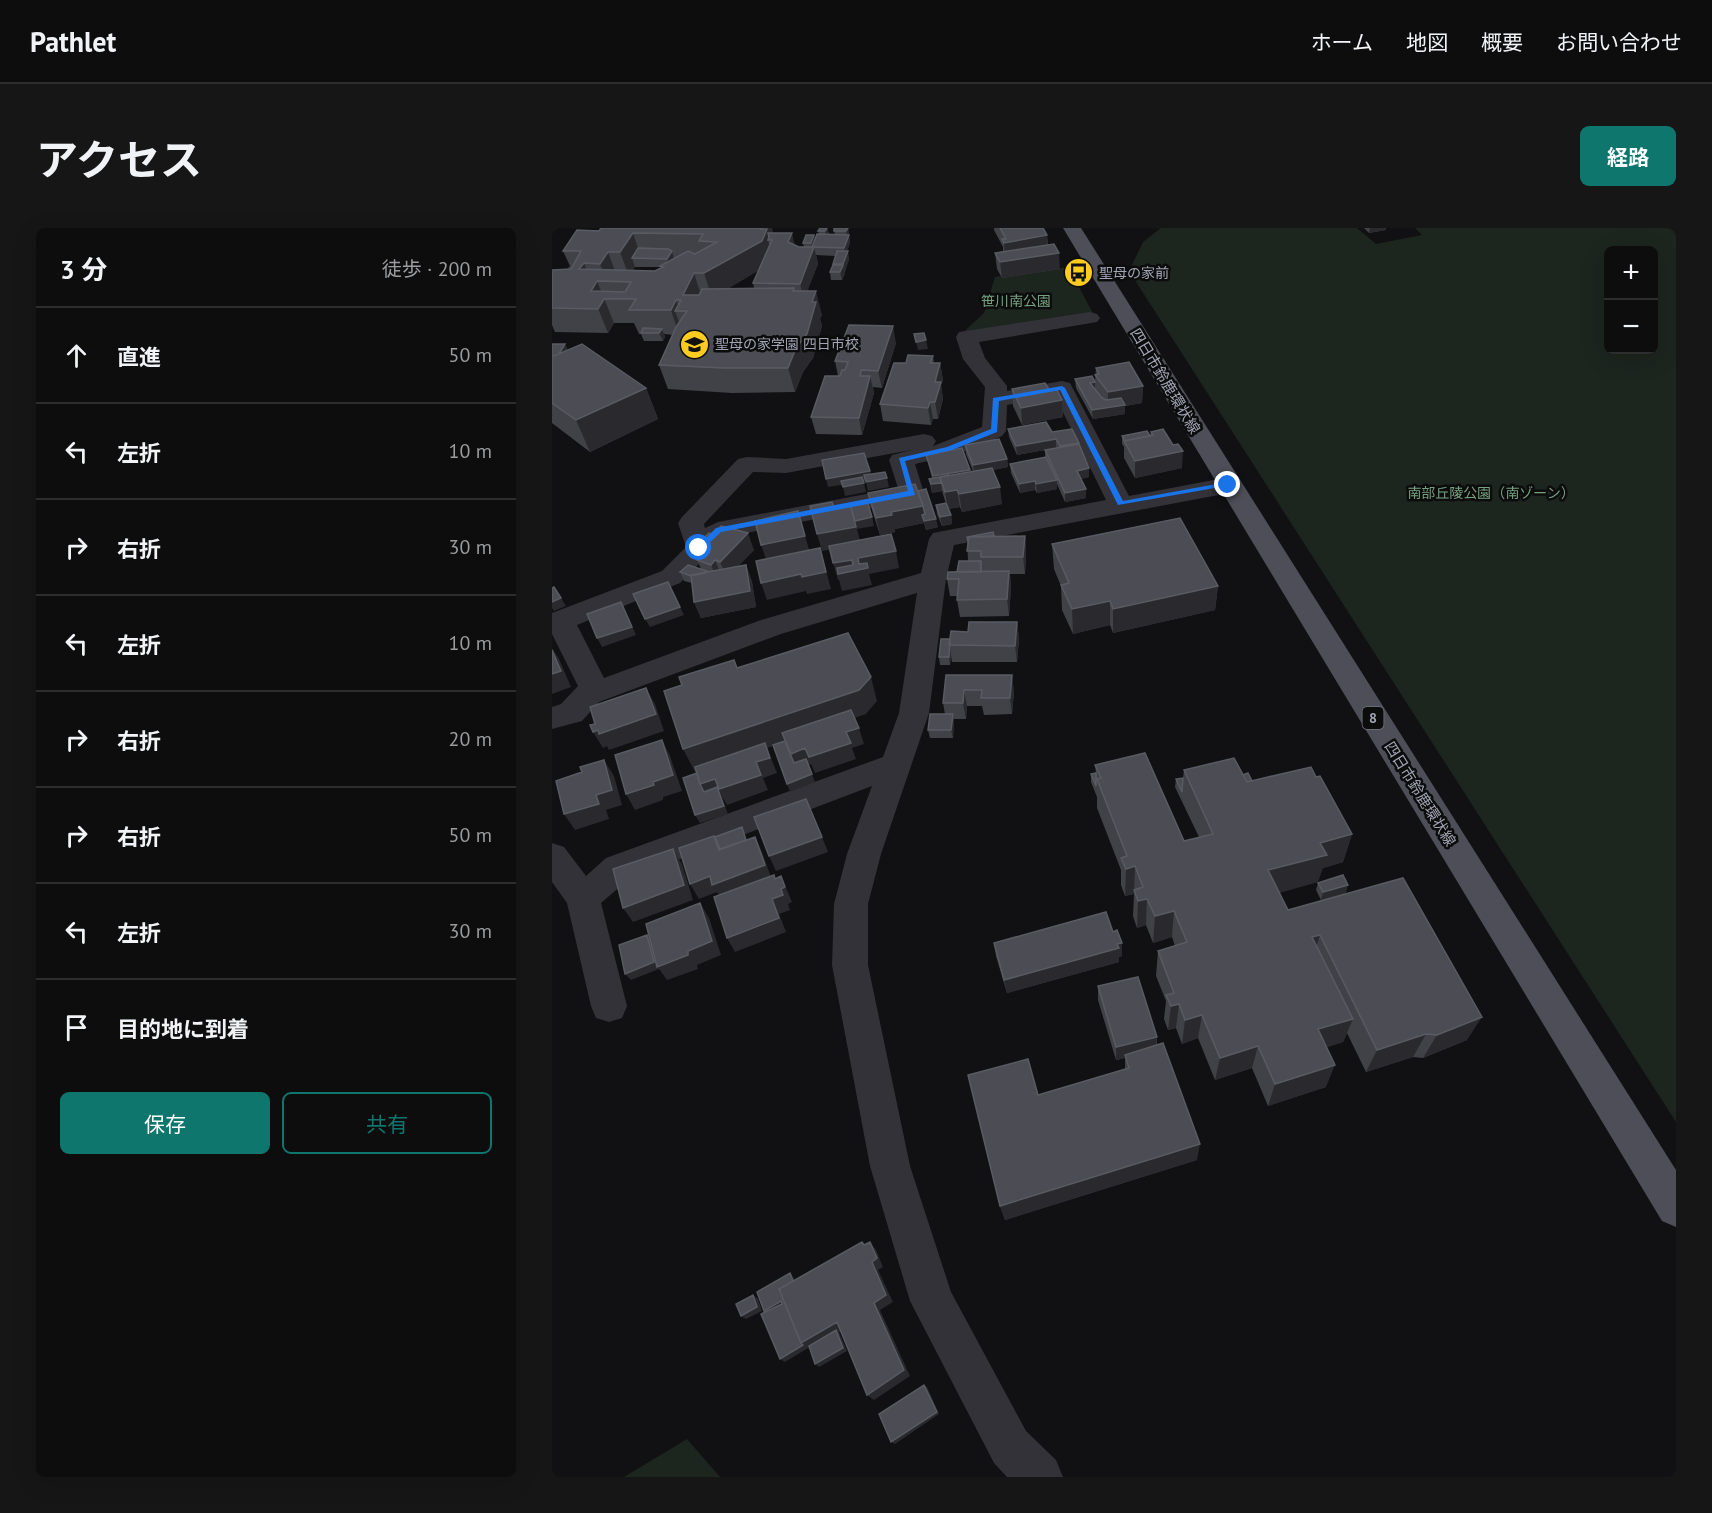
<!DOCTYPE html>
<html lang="ja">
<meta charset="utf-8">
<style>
body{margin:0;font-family:"PT Sans","Noto Sans JP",sans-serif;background:#161617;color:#f1f3f6}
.controls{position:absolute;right:18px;top:18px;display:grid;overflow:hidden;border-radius:9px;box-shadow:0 6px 24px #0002}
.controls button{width:54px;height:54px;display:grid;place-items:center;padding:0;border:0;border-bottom:2px solid #2d2d2e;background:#0d0d0e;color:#f1f3f6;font:30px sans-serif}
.stop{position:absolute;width:18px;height:18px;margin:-14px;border:4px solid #1a73e8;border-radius:50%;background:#fff}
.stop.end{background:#1a73e8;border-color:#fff;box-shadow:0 2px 6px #0008}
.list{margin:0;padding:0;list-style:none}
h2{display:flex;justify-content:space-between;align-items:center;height:78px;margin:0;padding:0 24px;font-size:26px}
h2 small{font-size:20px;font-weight:400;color:#9a9c9e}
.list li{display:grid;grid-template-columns:39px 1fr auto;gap:18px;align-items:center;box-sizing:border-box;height:96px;padding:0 24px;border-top:2px solid #2d2d2e}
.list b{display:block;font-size:22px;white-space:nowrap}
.list em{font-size:20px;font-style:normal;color:#9a9c9e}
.actions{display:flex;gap:12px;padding:18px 24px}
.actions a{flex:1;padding:14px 0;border:2px solid #0f766e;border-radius:9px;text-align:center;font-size:21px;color:#0f766e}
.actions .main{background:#0f766e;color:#fff}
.icon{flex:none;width:33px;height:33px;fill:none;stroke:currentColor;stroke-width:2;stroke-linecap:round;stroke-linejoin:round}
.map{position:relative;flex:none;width:1124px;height:1249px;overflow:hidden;border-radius:9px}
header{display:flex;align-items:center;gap:36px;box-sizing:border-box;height:84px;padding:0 30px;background:#0d0d0e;border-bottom:2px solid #2d2d2e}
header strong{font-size:28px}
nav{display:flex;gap:33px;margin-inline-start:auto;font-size:21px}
.intro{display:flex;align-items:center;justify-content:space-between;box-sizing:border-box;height:144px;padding:0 36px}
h1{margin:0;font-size:42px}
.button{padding:15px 27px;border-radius:9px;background:#0f766e;color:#fff;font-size:21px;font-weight:700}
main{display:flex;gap:36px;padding:0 36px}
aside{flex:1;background:#0d0d0e;border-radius:9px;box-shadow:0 6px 24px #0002}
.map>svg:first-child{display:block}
.green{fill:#1d251f;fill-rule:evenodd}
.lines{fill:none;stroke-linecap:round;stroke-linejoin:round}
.minor{fill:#323238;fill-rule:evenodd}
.major{fill:#4d4e57;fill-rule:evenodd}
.wall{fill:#414248;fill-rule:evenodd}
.shaded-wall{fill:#2a2a2e}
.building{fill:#4c4d54;stroke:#595b63;stroke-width:1.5;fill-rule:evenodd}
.route{fill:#1a73e8}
.labels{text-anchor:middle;stroke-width:5;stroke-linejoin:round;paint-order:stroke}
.far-poi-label{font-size:14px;fill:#a1a5b4;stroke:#0c0c0d;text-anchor:start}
.far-park-label{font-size:14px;fill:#77a17e;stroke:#0c0c0d}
.shield{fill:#0c0c0d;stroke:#747782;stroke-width:1.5}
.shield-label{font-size:14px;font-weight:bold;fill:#a1a5b4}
.street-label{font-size:15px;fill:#a1a5b4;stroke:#0c0c0d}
</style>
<header>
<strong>Pathlet</strong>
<nav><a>ホーム</a><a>地図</a><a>概要</a><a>お問い合わせ</a></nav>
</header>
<div class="intro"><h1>アクセス</h1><a class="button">経路</a></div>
<main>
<aside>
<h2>3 分<small>徒歩 · 200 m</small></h2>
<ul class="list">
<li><svg class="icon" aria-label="ahead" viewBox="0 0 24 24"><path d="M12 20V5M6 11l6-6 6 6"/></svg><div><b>直進</b></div><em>50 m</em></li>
<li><svg class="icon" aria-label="left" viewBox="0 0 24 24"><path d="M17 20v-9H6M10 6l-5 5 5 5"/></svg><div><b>左折</b></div><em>10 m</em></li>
<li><svg class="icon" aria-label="right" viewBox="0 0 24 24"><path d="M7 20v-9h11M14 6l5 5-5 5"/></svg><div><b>右折</b></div><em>30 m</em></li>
<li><svg class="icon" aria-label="left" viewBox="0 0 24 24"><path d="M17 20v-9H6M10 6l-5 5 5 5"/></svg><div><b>左折</b></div><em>10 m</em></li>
<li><svg class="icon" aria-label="right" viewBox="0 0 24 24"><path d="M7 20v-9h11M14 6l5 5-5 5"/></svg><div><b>右折</b></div><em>20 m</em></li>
<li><svg class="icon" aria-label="right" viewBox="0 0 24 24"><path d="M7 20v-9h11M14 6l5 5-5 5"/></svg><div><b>右折</b></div><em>50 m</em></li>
<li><svg class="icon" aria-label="left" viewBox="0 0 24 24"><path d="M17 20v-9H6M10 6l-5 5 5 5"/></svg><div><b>左折</b></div><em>30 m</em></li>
<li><svg class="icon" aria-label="arrive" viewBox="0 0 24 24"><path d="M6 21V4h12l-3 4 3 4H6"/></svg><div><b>目的地に到着</b></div></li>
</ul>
<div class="actions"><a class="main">保存</a><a>共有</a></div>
</aside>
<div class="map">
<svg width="1124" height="1249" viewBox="0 0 1124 1249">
<rect width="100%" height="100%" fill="#111113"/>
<path class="green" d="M609 0H805L824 16 870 7 863 0H1124V894L577 43 591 14ZM1056 22H1102V122H1056Z
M516 39 542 87 406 109 432 85 443 49Z
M135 1211 168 1249H72Z"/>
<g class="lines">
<path class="minor" d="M538 84 545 86 548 90 545 94 427 114 433 130 455 158V163L510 153 518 155 577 268 677 249 686 252 689 257 686 262 677 265 402 317 394 351 377 485 329 626 316 676V737L358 938 399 1064 474 1203 504 1232 511 1249H455L442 1235 358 1073 318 938 280 737 282 676 295 626 320 558 78 650 49 675 75 778 70 790 57 794 44 790 39 778 15 675 0 654V615L12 619 34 648 54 630 331 529 347 485 365 365 229 406 47 474 30 493 0 501V479L9 476 26 458 0 406V385L110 343 134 319 126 295 130 289 186 231 195 229 234 231 372 206 380 208 384 213 381 218 430 199 433 159 411 131 404 109 407 104ZM503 168 554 272 381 305 377 311 369 345 209 392 52 450 25 397 128 355 174 309 369 270 372 265 363 236 406 226 450 208 454 203 455 177ZM359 222 340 227 337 232 346 260 166 294 153 300 152 296 201 244 234 245Z"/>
<path class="major" d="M511 0H529L1124 942V999L1110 993Z"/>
</g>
<path class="wall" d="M268 0H275L277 6 283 7 282 3 296 0 298 15 295 23 297 31 290 52H279L278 44 281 37 284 28 264 27 266 36 255 63 270 87 268 91 270 98 261 130 251 144 243 164 180 165 116 161 107 137 121 107 112 106 113 109 111 113H92L89 106H87L82 95H62L56 105 3 104 0 97V42L15 41 18 38 11 23 25 2 222 5 243 17 247 19H252L251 15 262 7 263 12 267 6 266 3ZM83 39H109V40L103 43H80ZM207 42 201 55 202 60 175 61Z
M442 0H491L495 7 496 17 508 41 450 50 445 41 443 25 451 23V19L442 2Z
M812 0H834V2L817 5Z
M344 115 330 160 321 159 322 165 310 207 264 206 259 189 286 148 283 133Z
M0 116 16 122 94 160 106 191 38 224 0 195Z
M381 128 382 135H388L391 152 389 157 391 171 386 191H381L379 197 331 193 328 176 354 135Z
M544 140 591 158 590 175 573 178V186L541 191 524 160 523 151 543 153Z
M460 161 498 163 510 172 511 189 470 197 461 178Z
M456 201 500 204 528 217 537 240V249L529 251 534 270 513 274 505 256V261L485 265 483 262 468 265 459 245 458 236 493 229V222L505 220H504L465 227 457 209Z
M599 204 630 240 583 250 572 230V219L570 216V208H598Z
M413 217 455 231 456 239 441 242 450 276 410 284 408 279 396 281 399 287 400 296 390 298 385 286 384 277 394 276 390 263 380 265 377 251 380 250 376 235 374 227 418 242V244L421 243 414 226Z
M366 263 386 299 374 302 372 295 343 301V304L328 307 320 282 316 265Z
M473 308 474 325 473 346H458L459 360 457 388 408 389 405 372V368H398L395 351 405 344 416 333 415 309Z
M500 316 666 358 663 382 561 405 558 397 521 406 510 382 509 358 502 341Z
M142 319 202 322 186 338 194 337 200 354 204 379 149 390 142 374 140 355 132 353 128 344 149 341 145 332 144 326V325Z
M465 394 467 411 465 434H400L399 428 398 437H388L387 429 398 411 416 404Z
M394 447 462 463 460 486 432 487 430 478H415L414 491H402L401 510H378L376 502 393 486 391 475Z
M543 537 632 613 647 609 623 559 624 551 631 550 632 542 691 547 700 553 764 549 800 606 791 634 771 640 727 665 736 682 915 812 871 830 861 829 814 844 795 805 791 814 775 819 774 859 716 878 700 840 663 852 646 810 630 816 624 800 616 802 612 791 614 773 604 748 606 723 623 718 620 709 601 715 594 697 585 700 581 688 582 666 573 668 569 657V642L545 580V569L539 554V546L544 545Z
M766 655 794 665 769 672 764 662Z
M561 704 570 728 567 729V734L455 765 444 728 442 715Z
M546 758 605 809V817L645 932 453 992 448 978 486 867 573 841V830L564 832 546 772Z"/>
<path class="shaded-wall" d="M210 0H220L222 9 220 12H216L220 28 216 37 160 70 152 45 211 9Z
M275 0 277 7 275 12 273 3Z
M296 0 298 15 293 28 292 20 296 10 294 3Z
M818 0H834V2L817 5Z
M81 5 89 29 80 30 83 39 77 48 68 24Z
M240 5 244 22 236 14Z
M262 7 264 15 260 19 259 15Z
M495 7 496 24 453 31 452 15Z
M262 19 266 36 252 72 248 56Z
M120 23 122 31 117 40 115 31Z
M296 23 297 31 293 44 291 36Z
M56 24 65 48 55 54 48 36Z
M507 25 508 41 450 50 448 34Z
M32 35 41 59 27 41Z
M291 37 293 46 290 52 288 44Z
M142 45 150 70 131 67Z
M45 53 62 95 56 105 39 63Z
M264 63 270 87 268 91 270 98 261 130 251 144 243 164 236 140Z
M124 72 128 83H123L130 102 127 107 119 82Z
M341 98 344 115 330 160 326 143Z
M110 101 113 109 111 113 107 105Z
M374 112 376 121 366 122 364 114Z
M13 116 17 124 3 133Z
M388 135 391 152 389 157 391 171 386 191 383 174V154Z
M318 148 322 165 310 207 307 190Z
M543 154V162L538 155Z
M591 158 590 175 573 178V186L541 191 540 182 556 180V164Z
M94 160 106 191 38 224 24 192Z
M510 172 511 189 470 197 469 180Z
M378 174 381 191 379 197 376 180Z
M504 211V220L465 227 464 218Z
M631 223 630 240 583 250V233Z
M455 231 456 239 422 246 421 237Z
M537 240V249L525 252V243Z
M418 242 419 251 388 249 390 263 380 265 379 256H382L381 248Z
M318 243 320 252 276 259 274 251Z
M335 250 337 259 316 263 314 254Z
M505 252V261L485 265 484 256Z
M483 253V262L468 265 467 256Z
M312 255 314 264 293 268 291 259Z
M448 259 450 276 410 284 407 266Z
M534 261V270L513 274V265Z
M405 262 408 279 396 281 393 264Z
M371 278 384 291 386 299 374 302 370 287 372 295 343 301V304L328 307 324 290 339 284Z
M246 283 258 325 215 334 209 317Z
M399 287 400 296 390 298 388 289Z
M320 289 322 298 305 301 309 316 270 323 265 306 303 293Z
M196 305 202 322 175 350 168 334Z
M473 308 474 325 473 346 471 329Z
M268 320 279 361 255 366 254 363 215 372 209 355Z
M344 323 347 340 317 346 320 357 290 363 287 352H286L281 335Z
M163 332 170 349 166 353 159 337Z
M194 337 200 354 204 379 149 390 142 374Z
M457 343 459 360 457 388 455 371Z
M666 358 663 382 561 405V381Z
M9 370 14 378 2 383 0 380V374Z
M558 373V397L521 406 520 381Z
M69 374 84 407 50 419 45 410Z
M128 379 132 387 98 399 93 391Z
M465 394 467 411 465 434 463 418Z
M0 420 7 431 19 459 0 466Z
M398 420 399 428 398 437 397 429Z
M460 447 462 463 460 486 458 470Z
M319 449 325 473 314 486 215 520 225 545 211 550 216 562 175 577 169 567 176 586 148 595 143 587 148 556 204 534 215 520 143 544 131 521Z
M94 460 103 476 112 503 57 522 55 518 51 520 41 504Z
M412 462 415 478 414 491 411 475Z
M401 486 402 494 401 510 399 502Z
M307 500 312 516 300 520 304 531 263 545 259 536 245 542 239 526 294 504Z
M110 512 118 528 130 563 111 569V572L83 582 74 566 101 554Z
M52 532 62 548 70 577 54 582 57 591 23 602 12 586 44 567Z
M260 546 263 554 238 564 235 556Z
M800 606 791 634 771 640 766 654 710 670 716 642 768 615Z
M203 609 210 624 220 652 169 671 165 664 147 671 138 656Z
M270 609 276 624 224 643 217 628Z
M121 621 130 636 141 672 81 694 71 680Z
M583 638 582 666 573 668 574 641Z
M229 648 240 674 236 676 238 682 227 686 234 704 183 724 175 710 220 671 229 661Z
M796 657 794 665 769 672 771 664Z
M595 671 594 697 585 700 586 673Z
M148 675 157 690 169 727 145 737 146 741 115 752 107 741 79 752 73 746 95 707 100 714 136 723Z
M622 683 620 709 601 715 603 688Z
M768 707 760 732V709Z
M570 715V728L567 729V734L455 765 452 752Z
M627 776 624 800 616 802 619 778Z
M650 787 646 810 630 816 633 792Z
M930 789 915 812 871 830 885 807Z
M801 791 791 814 757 825 766 801Z
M874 806 861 829 814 844 825 822Z
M605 809 604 821 573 827V830L564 832V819Z
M706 818 700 840 663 852 668 830Z
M783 837 774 859 716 878 723 856Z
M648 916 645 932 453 992 448 978Z
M318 1014 324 1022 331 1039 326 1042 341 1074 328 1082 358 1148 322 1172 315 1167 320 1034Z
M238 1045 242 1050 248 1062 292 1101 287 1104 295 1123 267 1139 263 1136 285 1105 257 1121 256 1120 233 1134 228 1131 249 1115Z
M201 1067 206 1071 210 1083 194 1091 189 1088Z
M229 1073 234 1077 217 1087 212 1083Z
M372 1157 375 1159 387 1186 343 1216 339 1214Z"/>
<path class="building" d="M49 0H210L209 1H215L210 13 152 45H142L131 67H147L150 61 242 60 241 63H264L260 74H264L255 106 244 120 236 140H172L107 137 124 99 135 83H123L129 72H124L119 82H77L84 71H52L46 81 0 80V42L19 41 29 23H11L25 2 47 3ZM81 5 151 6 147 13 165 14 143 26 136 23 108 38 111 39 103 43 27 41 32 35 48 36 56 24H68ZM45 53 79 54 73 64 39 63Z
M268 0H275L273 3H266Z
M282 0H296L294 3H282Z
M448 0H491L495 7 452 15 450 11H454Z
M216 5H240L236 14 247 19H262L248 56 201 55 220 12H216L217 9Z
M265 6 297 7 292 20 260 19Z
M254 7H262L259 15H251Z
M502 16 507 25 448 34 443 25Z
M86 20 116 21 120 23 115 31 80 30Z
M285 23H296L291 36H281Z
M281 37H291L288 44H278Z
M297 97 341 98 326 143 309 142 308 148H318L307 190 259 189 273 148H288L290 142H293L296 134 283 133Z
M91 100 110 101 107 105H89Z
M372 105 374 112 364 114 362 106Z
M0 116H13L7 126 2 128 0 127Z
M30 116 94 160 24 192 0 175V127L2 128Z
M356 127 381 128 378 135H388L383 154H389L383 174H378L376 180 328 176 342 135H354Z
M577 134 591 158 556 164 543 147 547 146 544 140Z
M540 148 543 154 538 155 550 170 554 172 569 170 573 177 540 182 523 151Z
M493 155 498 163 505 162 510 172 469 180 460 161Z
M494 194 500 204 520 201 527 215 508 218 504 211 464 218 456 201Z
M611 201 621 217 626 216 631 223 583 233 572 213 601 207 599 204Z
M595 203 598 208 573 213 570 208Z
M447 211 455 231 421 237 413 217Z
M527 216 537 240 525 243 534 261 513 265 493 222Z
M410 220 418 242 381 248 374 227Z
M312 225 318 243 274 251 270 232Z
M494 229 505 252 484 256 483 253 467 256 458 236Z
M440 240 448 259 407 266 405 262 393 264 388 249Z
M333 244 335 250 314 254 312 247Z
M397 247 388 249 389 255 379 256 377 251Z
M310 249 312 255 291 259 289 253Z
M363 256 371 278 339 284 340 287 324 290 316 265Z
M374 261 384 291 372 293 370 287 373 286 371 278 366 263Z
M315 273 320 289 303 293 298 276 282 279Z
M280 274 282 279 298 276 304 299 265 306 258 278Z
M394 275 399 287 388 289 384 277Z
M246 283 253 308 209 317 203 293Z
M628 290 666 358 561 381 558 373 520 381 509 357 517 355 500 316Z
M169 298 196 305 168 334 163 332 159 337 145 332 149 328 144 326 148 321 142 319 157 305 161 306Z
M441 304 442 308 417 309 416 313 415 309Z
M339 306 344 323 306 330 307 336 315 335 316 340 286 346 285 340 301 337 300 332 281 335 277 318Z
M473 308 471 329H429V323H415L417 309Z
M268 320 274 344 250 349 249 346 209 355 204 333Z
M407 333H429V344H405Z
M136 337 155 343 153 345 139 348 128 344Z
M194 337 198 363 142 374 139 347Z
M457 343 455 371 405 372 407 351H395L396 344Z
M116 354 128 379 93 391 81 366Z
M2 359 9 370 0 374V360Z
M69 374 80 399 45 410 35 386Z
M417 394H465L463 418 397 417 399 403 416 404Z
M296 405 319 449 307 462 131 521 112 463 130 457 127 449 182 432 185 440Z
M389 411H398L397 429H387Z
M0 422 9 443 0 446Z
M394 447H460L458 470H429L430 462H412L411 475H391Z
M94 460 104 486 47 506 46 502 41 504 38 497 43 496 38 479Z
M299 482 307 500 294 504 299 515 257 529 253 520 239 526 230 505Z
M378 486H401L399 502H376Z
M110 512 121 547 101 554 102 557 74 566 63 527Z
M233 513 242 535 254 531 260 546 235 556 221 517Z
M213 515 218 530 204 534 209 547 167 561 163 551 148 556 143 539Z
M593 525 632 613 661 606 632 542 682 530 695 554 759 539 764 549 768 548 800 606 768 615 775 627 716 642 736 682 851 650 930 789 885 807 874 806 825 822 768 707 760 709 801 791 766 801 783 837 723 856 706 818 668 830 650 787 633 792 627 776 619 778 614 767 622 765 606 723 635 714 622 683 603 688 595 671 586 673 582 662 591 659 583 638 574 641 569 630 575 628 545 551 549 550 543 537Z
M52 532 60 562 44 567 47 576 12 586 4 553 30 544 28 539Z
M145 545 148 556 152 564 165 559 172 578 143 587 131 550Z
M544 545V558L539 546Z
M696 545 700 553 695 554 691 547Z
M631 550 630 564 624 551Z
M254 571 270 609 217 628 202 589Z
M190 599 194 612 168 621 163 609Z
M162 608 167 622 203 609 213 637 160 657 158 648 138 656 127 620Z
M121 621 132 657 71 680 61 641Z
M222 647 223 651 229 648 233 659 229 661 231 667 220 671 227 690 175 710 162 669Z
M791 647 796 657 771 664 766 655Z
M148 675 160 713 136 723V727L105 739 94 696Z
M554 684 561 704 565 702 570 715 565 716 567 720 452 752 442 715Z
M95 707 102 734 73 746 67 717Z
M586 749 605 809 564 819 546 758Z
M611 815 648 916 448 978 416 847 476 831 486 867 577 840 573 827Z
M310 1014 312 1017 318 1014 325 1030 320 1034 334 1067 322 1075 352 1142 315 1167 285 1094 249 1115 227 1061Z
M238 1045 241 1053 227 1061 249 1115 251 1117 228 1131 209 1086 230 1076 229 1073 212 1083 205 1064Z
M201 1067 205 1079 189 1088 184 1076Z
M284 1102 291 1120 263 1136 257 1118Z
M372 1157 385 1184 339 1214 327 1186Z"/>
<path class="route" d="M510 158 513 160 571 273 676 254 680 257 566 277 508 162 447 173 445 204 400 222 353 233 363 267 169 304 150 322 144 320 164 300 356 263 347 230 395 219 439 201 441 170Z"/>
<defs>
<symbol id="bus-disc" viewBox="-11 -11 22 22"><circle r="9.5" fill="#fdcc1f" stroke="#0c0c0d"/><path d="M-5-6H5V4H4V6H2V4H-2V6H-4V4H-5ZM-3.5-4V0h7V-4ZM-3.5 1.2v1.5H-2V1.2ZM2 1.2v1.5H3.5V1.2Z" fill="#111"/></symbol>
<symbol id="school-disc" viewBox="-11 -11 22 22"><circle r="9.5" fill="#fdcc1f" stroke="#0c0c0d"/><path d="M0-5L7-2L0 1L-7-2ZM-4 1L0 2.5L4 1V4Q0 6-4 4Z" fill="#111"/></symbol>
</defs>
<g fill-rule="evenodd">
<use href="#bus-disc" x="510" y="28" width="33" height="33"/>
<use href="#school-disc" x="126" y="100" width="33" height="33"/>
</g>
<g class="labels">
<g class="far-poi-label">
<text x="547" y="50">聖母の家前</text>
<text x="163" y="121">聖母の家学園 四日市校</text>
</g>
<g class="far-park-label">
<text x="464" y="78">笹川南公園</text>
<text x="939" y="270">南部丘陵公園（南ゾーン）</text>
</g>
<rect class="shield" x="810.5" y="479" width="21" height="22" rx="4.5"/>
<g class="shield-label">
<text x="821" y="495">8</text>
</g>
<g class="street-label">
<text transform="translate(613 153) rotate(59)" y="5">四日市鈴鹿環状線</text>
<text transform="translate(868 566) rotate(58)" y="5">四日市鈴鹿環状線</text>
</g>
</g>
</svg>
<div class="controls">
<button>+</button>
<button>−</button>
</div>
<div class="stop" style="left:147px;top:320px"></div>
<div class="stop end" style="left:676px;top:257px"></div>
</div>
</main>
